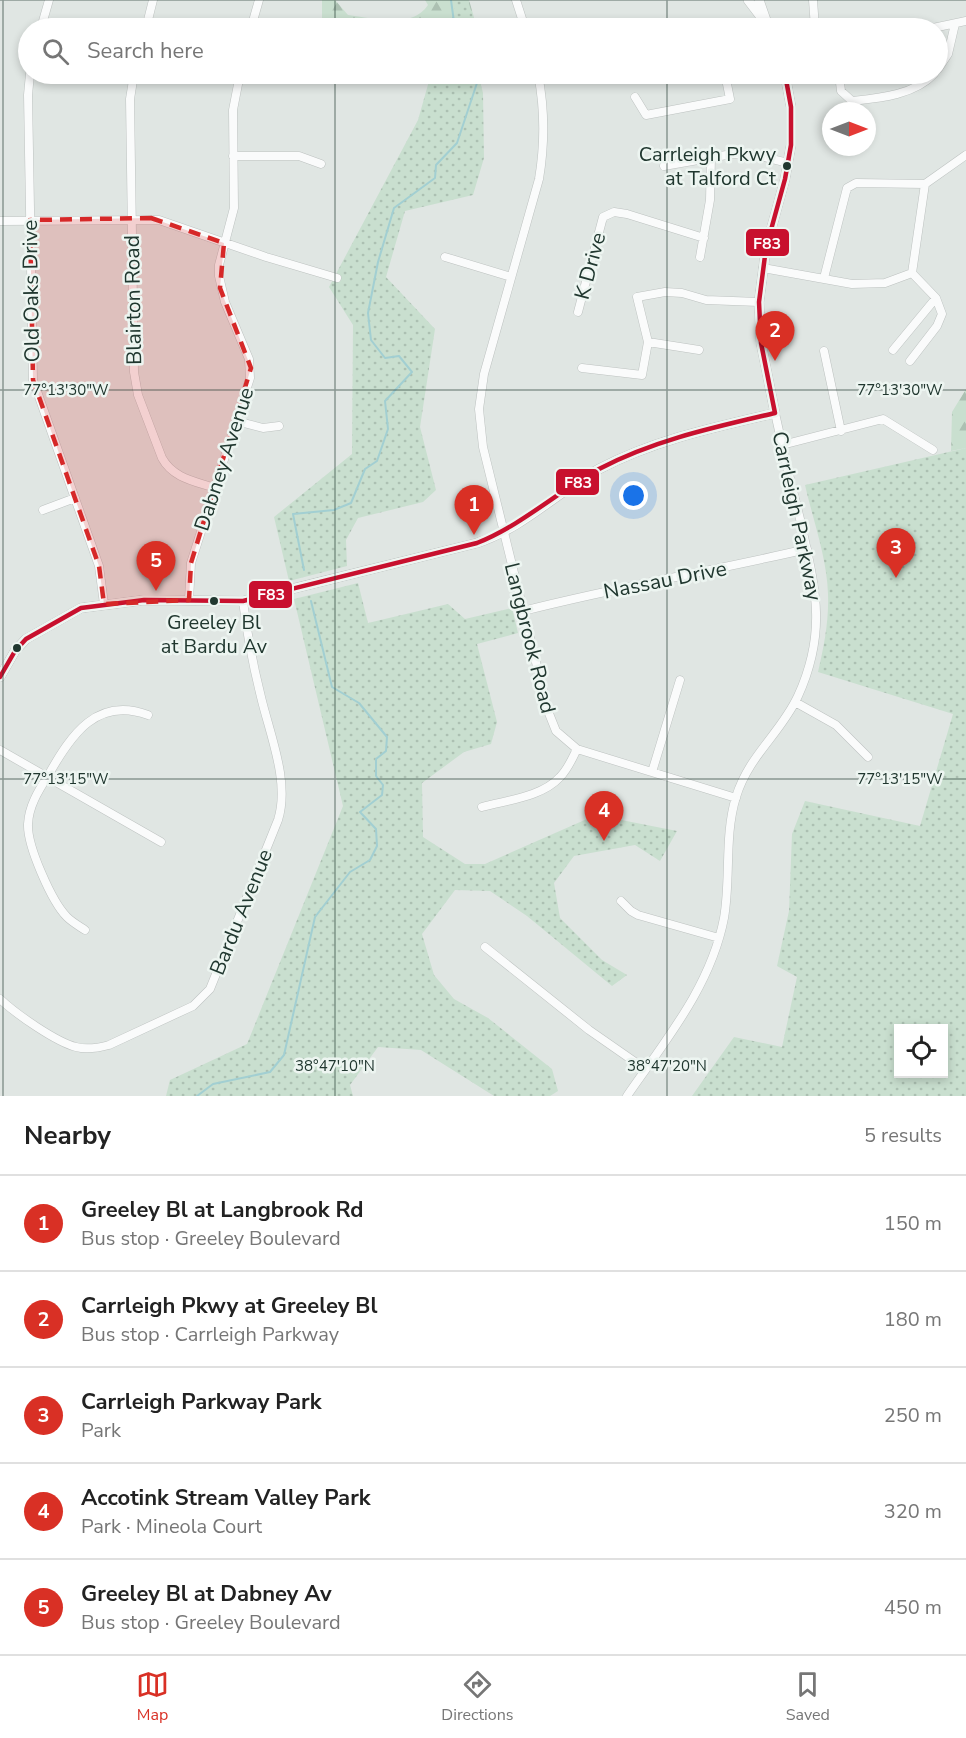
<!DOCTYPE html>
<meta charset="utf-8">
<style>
body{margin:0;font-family:"Nunito Sans",sans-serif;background:#f6f6f6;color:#222}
.controls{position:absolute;right:18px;bottom:18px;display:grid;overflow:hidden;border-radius:0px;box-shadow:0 3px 9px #0003}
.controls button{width:54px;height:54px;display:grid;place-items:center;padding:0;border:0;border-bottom:2px solid #e0e0e0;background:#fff;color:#222;font:30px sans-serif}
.compass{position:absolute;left:822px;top:102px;width:54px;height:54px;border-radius:50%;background:#fff;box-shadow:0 3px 9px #0003;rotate:90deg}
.you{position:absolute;left:634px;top:496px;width:21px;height:21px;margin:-15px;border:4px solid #fff;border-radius:50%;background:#1a73e8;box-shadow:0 0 0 9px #1a73e833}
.badge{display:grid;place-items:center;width:39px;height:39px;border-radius:50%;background:#d93025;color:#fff;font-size:20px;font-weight:700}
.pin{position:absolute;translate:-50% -50px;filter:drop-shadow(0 2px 3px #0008)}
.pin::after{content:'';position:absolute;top:32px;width:21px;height:18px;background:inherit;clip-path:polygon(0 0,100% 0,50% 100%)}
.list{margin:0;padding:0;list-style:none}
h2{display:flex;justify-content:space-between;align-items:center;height:78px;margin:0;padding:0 24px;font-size:26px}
h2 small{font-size:20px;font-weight:400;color:#767676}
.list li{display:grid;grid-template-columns:39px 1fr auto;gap:18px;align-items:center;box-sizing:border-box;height:96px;padding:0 24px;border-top:2px solid #e0e0e0}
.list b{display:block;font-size:22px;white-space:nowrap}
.list p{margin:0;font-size:20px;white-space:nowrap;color:#767676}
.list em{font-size:20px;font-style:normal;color:#767676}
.icon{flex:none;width:33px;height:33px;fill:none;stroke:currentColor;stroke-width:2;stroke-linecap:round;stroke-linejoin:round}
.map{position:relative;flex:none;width:966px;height:1096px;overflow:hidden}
.search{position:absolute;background:#fff;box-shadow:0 3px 9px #0003;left:18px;right:18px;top:18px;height:66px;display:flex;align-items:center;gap:15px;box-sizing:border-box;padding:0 21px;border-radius:33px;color:#767676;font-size:22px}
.sheet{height:558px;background:#fff}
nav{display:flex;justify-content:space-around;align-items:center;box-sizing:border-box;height:84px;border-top:2px solid #e0e0e0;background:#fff;font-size:16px;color:#767676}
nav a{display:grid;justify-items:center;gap:3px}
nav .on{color:#d93025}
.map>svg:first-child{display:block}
.forest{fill:url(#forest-firs)}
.park{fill:url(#park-dots);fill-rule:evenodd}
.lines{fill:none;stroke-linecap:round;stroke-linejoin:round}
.stream{stroke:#a2cfd2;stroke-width:2}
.minor-casing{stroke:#bdc2c0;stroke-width:9}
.tertiary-casing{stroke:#bdc2c0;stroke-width:10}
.minor{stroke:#fafbfb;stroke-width:8}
.tertiary{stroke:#fafbfb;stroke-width:9}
.bus-1-casing{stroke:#edf5f1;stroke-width:9}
.bus-1{stroke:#c8102e;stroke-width:4.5}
.marked{fill:#d62828;fill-opacity:0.2;stroke:#d62828;stroke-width:4.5;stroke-dasharray:12 8;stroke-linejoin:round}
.ticks{fill:none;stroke:#20372f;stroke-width:1.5;stroke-opacity:0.45}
.bus-dot{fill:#20372f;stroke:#edf5f1;stroke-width:2}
.labels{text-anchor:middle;stroke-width:5;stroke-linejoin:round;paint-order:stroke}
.bus-label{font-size:20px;fill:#20372f;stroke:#edf5f1;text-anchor:end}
.street-label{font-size:21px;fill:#20372f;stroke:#edf5f1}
.ticks-label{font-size:15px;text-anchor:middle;fill:#20372f;stroke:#edf5f1;stroke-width:5;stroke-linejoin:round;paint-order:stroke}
.line-badge{stroke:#edf5f1;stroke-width:2}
.badge-label{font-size:16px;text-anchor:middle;font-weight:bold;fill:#fff}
</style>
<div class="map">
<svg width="966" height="1096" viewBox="0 0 966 1096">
<defs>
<pattern id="forest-firs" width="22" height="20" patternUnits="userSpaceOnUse" patternTransform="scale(1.5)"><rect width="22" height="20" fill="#c9dfcf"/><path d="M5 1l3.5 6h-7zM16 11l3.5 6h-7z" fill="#acc0b2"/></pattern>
<pattern id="park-dots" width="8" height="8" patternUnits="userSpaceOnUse" patternTransform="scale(1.5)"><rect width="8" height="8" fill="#c9dfcf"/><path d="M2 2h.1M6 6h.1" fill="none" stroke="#acc0b2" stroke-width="1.8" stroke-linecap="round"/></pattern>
</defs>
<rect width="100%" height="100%" fill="#e0e6e3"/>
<path class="forest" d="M322 0H335L348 15C374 18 411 30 428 5L425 0H469L477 28H387L322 22Z
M966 389V448L951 451 952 412Z"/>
<path class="park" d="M452 0H468L476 28H459H461Z
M431 74H482L481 85 483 93 484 158 473 195 405 211 386 277 435 329 420 427 436 490 423 502 358 518 346 540 347 566 289 581 274 517 352 454 353 325 329 287 418 120Z
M966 448V1096H692L734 1037 782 1047 797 977 777 966 789 911 792 834 805 801 920 826 953 714 818 672C824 646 829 621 828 594 827 558 813 520 805 485ZM898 1028H944V1074H898Z
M358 583 368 623 448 604 465 619 512 608 518 633 477 644 497 722 491 744 464 752 422 783 423 837 465 864H485L596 815 677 831 660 861 635 845 574 856 554 883 560 918 602 960 627 975 612 986 527 916 490 891 455 890 422 934 434 975 454 999 488 1018 552 1069 558 1091 550 1096H494L421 1050 378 1047 350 1085 353 1096H166L170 1080 247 1044 343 806 294 599Z"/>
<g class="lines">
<path class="stream" d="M451 0 454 22 457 28
M304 570 293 514 334 510 351 503 365 469 377 461 388 429 385 401 412 372 399 356 385 358 371 340 368 313 378 262 394 208 435 178 436 165 457 143 478 80 473 74
M197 1096 213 1084 270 1072 284 1055 315 917 350 872 370 860 377 846 376 829 360 812 382 795 383 785 376 776V759L386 751 387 737 359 703 332 687 311 601"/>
<defs>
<path id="minor" d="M516 0 525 28
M813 0 815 28
M41 28 49 0
M146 28 153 0
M251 28 259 0
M755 28 767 25
M933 28 966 21
M938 69 948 54 955 24
M30 74 28 95 33 380 99 566 104 604
M134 74 130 99 134 372 138 395 162 458C173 478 194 481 215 488
M362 74H369
M538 74C545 110 545 143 539 179L484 374 479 409 483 447 548 711 556 731 577 749 736 798
M839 74 841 91 852 101C880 98 914 95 934 74
M635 97 646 115 730 99 725 74
M233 156H299L321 164
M664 166 732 154 760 156 788 163
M0 221 159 220 266 257 337 278
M445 257 511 277
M700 257 710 200 711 157
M763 268 852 284 885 283 912 273
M912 273 925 184 966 155
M824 278 847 188 856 183 925 184
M578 312 603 217 614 212 627 214 704 238
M648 342 699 350
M893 350 936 298
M824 351 841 431
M910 361 937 326 942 314 936 298 912 273
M582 368 642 375 648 342 637 297 665 292 682 293 706 300 759 302
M236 421 263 428 279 426
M782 445 883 419 933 450
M43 510 75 498
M189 600 191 563 250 378 249 359 225 302 219 276V265L234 208 233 110 240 74
M523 611C617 587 712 571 807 549
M795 702 836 725 868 757
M0 750 161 842
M652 772 680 680
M482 807C507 800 542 797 560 777 568 769 572 759 577 749
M621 901 631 911 638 915 719 938
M85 930C79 926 72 922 67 917 52 902 27 846 28 824 29 805 39 790 49 774 71 735 97 696 148 715
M485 947 589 1030 645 1069
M0 999C16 1014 56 1042 76 1047 87 1050 98 1048 109 1045L193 1006 210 989 278 820C290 782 270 735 261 697 253 665 247 634 243 601
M627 1096C665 1041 711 986 724 918 731 878 724 836 736 797 749 755 781 733 798 696 828 630 815 587 800 519 791 484 783 449 775 413"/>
<path id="tertiary" d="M748 0 767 25
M759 0 767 23
M0 677 15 651 26 639 81 608 144 600 243 601 477 543C523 528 557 492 599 469 654 440 715 427 775 413L761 343 759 302 766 248 785 179 791 145V107L785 74"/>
</defs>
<use href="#minor" class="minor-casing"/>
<use href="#tertiary" class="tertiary-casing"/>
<use href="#minor" class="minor"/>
<use href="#tertiary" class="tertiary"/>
<defs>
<path id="bus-1" d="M775 413 761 343 759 302 766 248 785 179 791 145V107L785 74
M0 677 15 651 26 639 81 608 144 600 243 601 477 543C522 525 557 492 599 469 654 440 715 427 775 413"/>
</defs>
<use href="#bus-1" class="bus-1-casing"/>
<use href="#bus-1" class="bus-1"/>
</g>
<path class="marked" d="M151 218 224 243 220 288 251 368 191 563 189 600 104 604 99 566 33 380 30 220Z"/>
<path class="ticks" d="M0 0H966M3 0V1096M335 0V28M667 0V28M335 74V1096M667 74V1096M0 390H966M0 779H966"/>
<g class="bus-dot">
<circle cx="787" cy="166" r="5"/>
<circle cx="214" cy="601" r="5"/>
<circle cx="17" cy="648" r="5"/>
</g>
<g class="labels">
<g class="bus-label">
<text x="776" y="161">Carrleigh Pkwy<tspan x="776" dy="24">at Talford Ct</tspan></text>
<text x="214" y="629" text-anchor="middle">Greeley Bl<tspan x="214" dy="24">at Bardu Av</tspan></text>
</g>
<g class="street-label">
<text transform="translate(590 266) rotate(-75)" y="7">K Drive</text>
<text transform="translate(31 291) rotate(-91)" y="7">Old Oaks Drive</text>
<text transform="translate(133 300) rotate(-91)" y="7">Blairton Road</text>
<text transform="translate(224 459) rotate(-72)" y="7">Dabney Avenue</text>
<text transform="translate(797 516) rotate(78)" y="7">Carrleigh Parkway</text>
<text transform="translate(665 580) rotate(-11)" y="7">Nassau Drive</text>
<text transform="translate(530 638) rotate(76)" y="7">Langbrook Road</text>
<text transform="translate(241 912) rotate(-68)" y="7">Bardu Avenue</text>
</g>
</g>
<g class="ticks-label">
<text x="900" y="395">77°13'30"W</text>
<text x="66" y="395">77°13'30"W</text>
<text x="900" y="784">77°13'15"W</text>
<text x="66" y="784">77°13'15"W</text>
<text x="335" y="1071">38°47'10"N</text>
<text x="667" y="1071">38°47'20"N</text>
</g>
<g class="line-badge">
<rect x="745" y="228" width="45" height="29" rx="6" fill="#c8102e"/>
<rect x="555" y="468" width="45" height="28" rx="6" fill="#c8102e"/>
<rect x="248" y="580" width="45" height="29" rx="6" fill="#c8102e"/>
</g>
<g class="badge-label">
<text x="767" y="249">F83</text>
<text x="578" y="488">F83</text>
<text x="271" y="600">F83</text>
</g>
</svg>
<div class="controls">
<button><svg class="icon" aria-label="locate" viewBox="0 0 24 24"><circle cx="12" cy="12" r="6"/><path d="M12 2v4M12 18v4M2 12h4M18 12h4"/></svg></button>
</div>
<svg class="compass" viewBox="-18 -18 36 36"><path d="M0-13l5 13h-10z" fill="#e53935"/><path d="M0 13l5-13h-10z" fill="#767676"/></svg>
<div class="you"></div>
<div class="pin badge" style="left:474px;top:535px">1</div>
<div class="pin badge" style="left:775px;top:361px">2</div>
<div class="pin badge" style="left:896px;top:578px">3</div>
<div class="pin badge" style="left:604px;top:841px">4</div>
<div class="pin badge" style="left:156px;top:591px">5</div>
<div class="search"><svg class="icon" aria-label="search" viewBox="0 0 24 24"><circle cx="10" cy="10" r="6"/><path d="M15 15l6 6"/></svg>Search here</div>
</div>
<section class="sheet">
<h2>Nearby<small>5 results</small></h2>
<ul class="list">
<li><span class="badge">1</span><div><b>Greeley Bl at Langbrook Rd</b><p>Bus stop · Greeley Boulevard</p></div><em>150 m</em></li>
<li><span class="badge">2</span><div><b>Carrleigh Pkwy at Greeley Bl</b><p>Bus stop · Carrleigh Parkway</p></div><em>180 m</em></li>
<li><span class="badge">3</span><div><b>Carrleigh Parkway Park</b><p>Park</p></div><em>250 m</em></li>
<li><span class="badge">4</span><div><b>Accotink Stream Valley Park</b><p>Park · Mineola Court</p></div><em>320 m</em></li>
<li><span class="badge">5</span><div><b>Greeley Bl at Dabney Av</b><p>Bus stop · Greeley Boulevard</p></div><em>450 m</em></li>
</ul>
</section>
<nav>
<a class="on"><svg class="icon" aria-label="map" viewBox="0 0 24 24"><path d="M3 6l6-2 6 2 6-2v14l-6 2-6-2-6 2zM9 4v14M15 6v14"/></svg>Map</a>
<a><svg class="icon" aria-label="directions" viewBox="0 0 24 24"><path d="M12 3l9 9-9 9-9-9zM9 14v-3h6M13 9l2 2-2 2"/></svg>Directions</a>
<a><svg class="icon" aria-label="saved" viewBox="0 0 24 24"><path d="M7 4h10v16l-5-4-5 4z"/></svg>Saved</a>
</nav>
